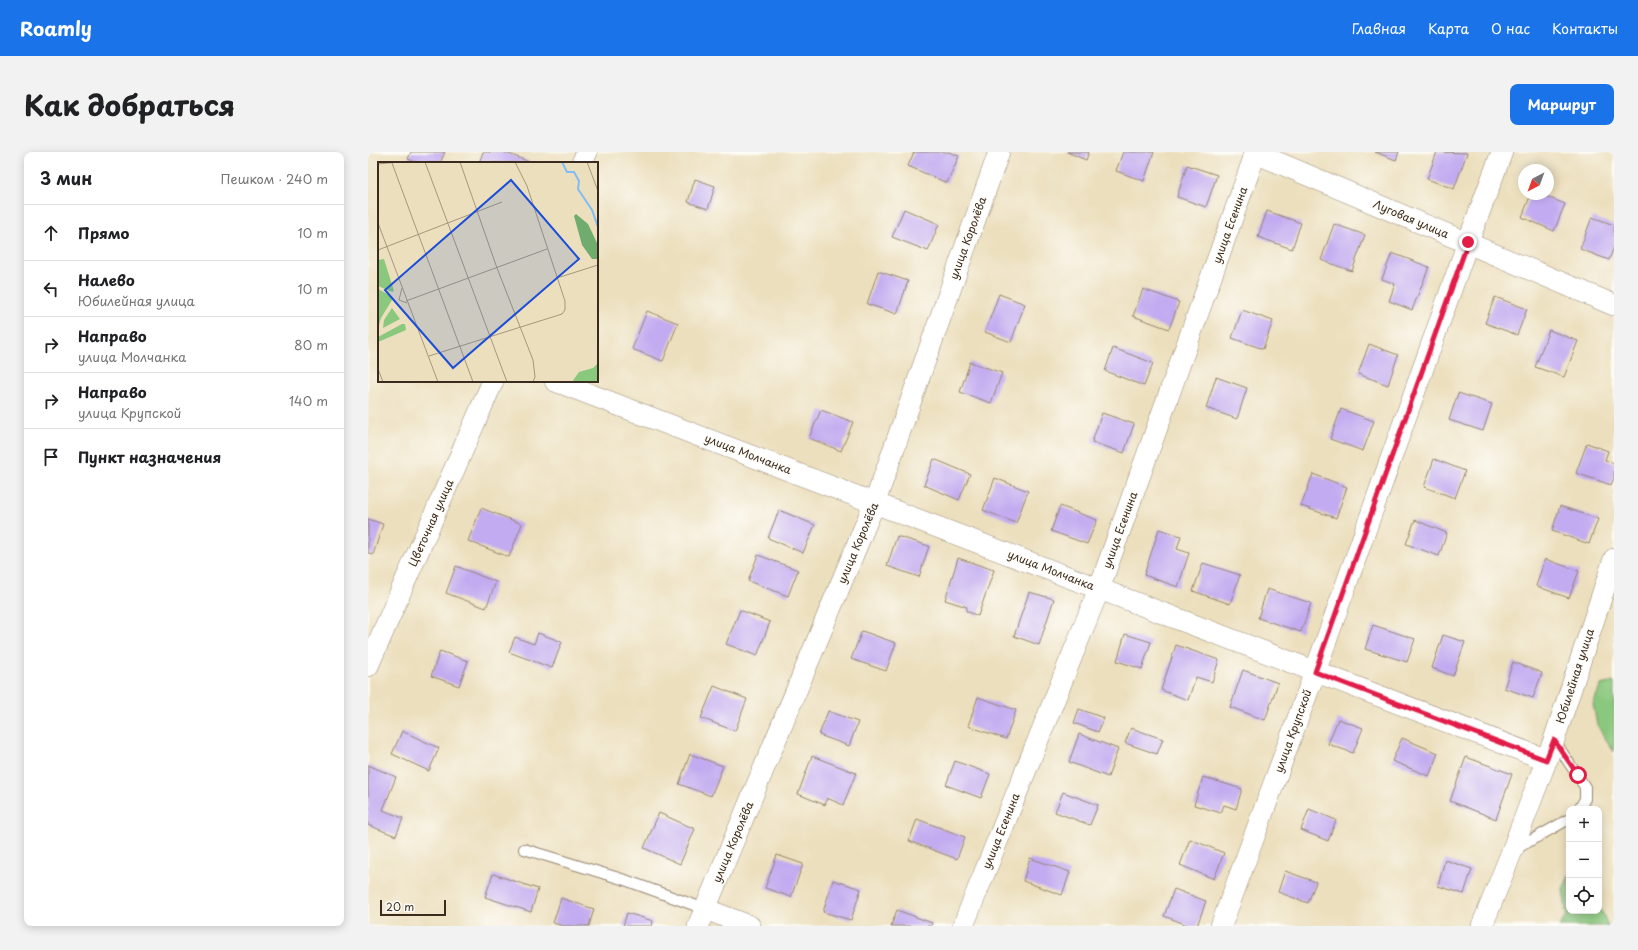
<!DOCTYPE html>
<html lang="ru">
<meta charset="utf-8">
<style>
body{margin:0;font-family:"Playpen Sans",sans-serif;background:#f2f2f2;color:#202124}
.controls{position:absolute;right:12px;bottom:12px;display:grid;overflow:hidden;border-radius:8px;box-shadow:0 2px 10px #0003}
.controls button{width:36px;height:36px;display:grid;place-items:center;padding:0;border:0;border-bottom:1px solid #e0e0e0;background:#fff;color:#202124;font:20px sans-serif}
.compass{position:absolute;left:1150px;top:12px;width:36px;height:36px;border-radius:50%;background:#fff;box-shadow:0 2px 10px #0003;rotate:221deg}
.scale{position:absolute;left:12px;bottom:10px;width:66px;box-sizing:border-box;padding-left:4px;border:2px solid #3b2a1e;border-top:0;font-size:11px;line-height:14px;white-space:nowrap;color:#3b2a1e;-webkit-text-stroke:3px #fdfcf7;paint-order:stroke}
.stop{position:absolute;width:12px;height:12px;margin:-9px;border:3px solid #e11d48;border-radius:50%;background:#fff}
.stop.end{background:#e11d48;border-color:#fff;box-shadow:0 1px 4px #0008}
.list{margin:0;padding:0;list-style:none}
h2{display:flex;justify-content:space-between;align-items:center;height:52px;margin:0;padding:0 16px;font-size:17px}
h2 small{font-size:13px;font-weight:400;color:#757577}
.list li{display:grid;grid-template-columns:26px 1fr auto;gap:12px;align-items:center;box-sizing:border-box;height:56px;padding:0 16px;border-top:1px solid #e0e0e0}
.list b{display:block;font-size:15px;white-space:nowrap}
.list p{margin:0;font-size:13px;white-space:nowrap;color:#757577}
.list em{font-size:13px;font-style:normal;color:#757577}
.icon{flex:none;width:22px;height:22px;fill:none;stroke:currentColor;stroke-width:2;stroke-linecap:round;stroke-linejoin:round}
.map{position:relative;flex:none;width:1246px;height:774px;overflow:hidden;border-radius:8px}
header{display:flex;align-items:center;gap:24px;box-sizing:border-box;height:56px;padding:0 20px;background:#1a73e8;color:#fff}
header strong{font-size:19px}
nav{display:flex;gap:22px;margin-inline-start:auto;font-size:14px}
.intro{display:flex;align-items:center;justify-content:space-between;box-sizing:border-box;height:96px;padding:0 24px}
h1{margin:0;font-size:28px}
.button{padding:10px 18px;border-radius:8px;background:#1a73e8;color:#fff;font-size:14px;font-weight:700}
main{display:flex;gap:24px;padding:0 24px}
aside{flex:1;background:#fff;border-radius:8px;box-shadow:0 2px 10px #0003}
.map>svg:first-child{display:block}
.green{fill:#8ac87e;stroke:#62794e}
.building{fill:#c2abf0}
.lines{fill:none;stroke-linecap:round;stroke-linejoin:round}
.service-casing{stroke:#94846e;stroke-width:12}
.minor-casing{stroke:#94846e;stroke-width:22}
.service{stroke:#fff;stroke-width:10}
.minor{stroke:#fff;stroke-width:21}
.route{stroke:#e11d48;stroke-width:5}
.labels{text-anchor:middle;stroke-width:3;stroke-linejoin:round;paint-order:stroke}
.street-label{font-size:11px;fill:#3b2a1e;stroke:#fdfcf7}
.inset-river{fill:none;stroke:#81bcf3;stroke-width:2}
.inset-road{fill:none;stroke:#a5977d;stroke-width:1}
.view{fill:#1d4ed8;fill-opacity:0.15;stroke:#1d4ed8;stroke-width:2}
.inset-edge{fill:none;stroke:#3b2a1e;stroke-width:2}
</style>
<header>
<strong>Roamly</strong>
<nav><a>Главная</a><a>Карта</a><a>О нас</a><a>Контакты</a></nav>
</header>
<div class="intro"><h1>Как добраться</h1><a class="button">Маршрут</a></div>
<main>
<aside>
<h2>3 мин<small>Пешком · 240 m</small></h2>
<ul class="list">
<li><svg class="icon" aria-label="ahead" viewBox="0 0 24 24"><path d="M12 20V5M6 11l6-6 6 6"/></svg><div><b>Прямо</b></div><em>10 m</em></li>
<li><svg class="icon" aria-label="left" viewBox="0 0 24 24"><path d="M17 20v-9H6M10 6l-5 5 5 5"/></svg><div><b>Налево</b><p>Юбилейная улица</p></div><em>10 m</em></li>
<li><svg class="icon" aria-label="right" viewBox="0 0 24 24"><path d="M7 20v-9h11M14 6l5 5-5 5"/></svg><div><b>Направо</b><p>улица Молчанка</p></div><em>80 m</em></li>
<li><svg class="icon" aria-label="right" viewBox="0 0 24 24"><path d="M7 20v-9h11M14 6l5 5-5 5"/></svg><div><b>Направо</b><p>улица Крупской</p></div><em>140 m</em></li>
<li><svg class="icon" aria-label="arrive" viewBox="0 0 24 24"><path d="M6 21V4h12l-3 4 3 4H6"/></svg><div><b>Пункт назначения</b></div></li>
</ul>
</aside>
<div class="map">
<svg width="1246" height="774" viewBox="0 0 1246 774">
<rect width="100%" height="100%" fill="#fdfcf7"/>
<filter id="ink" filterUnits="userSpaceOnUse"><feTurbulence type="fractalNoise" baseFrequency=".025" numOctaves="2"/><feDisplacementMap in="SourceGraphic" scale="8" xChannelSelector="R" yChannelSelector="G"/><feConvolveMatrix kernelMatrix="1 2 1 2 8 2 1 2 1" color-interpolation-filters="sRGB"/></filter>
<filter id="wash" filterUnits="userSpaceOnUse"><feTurbulence type="fractalNoise" baseFrequency=".012" numOctaves="4" result="noise"/><feDisplacementMap in="SourceGraphic" scale="16" xChannelSelector="R" yChannelSelector="G"/><feGaussianBlur stdDeviation="0.9" result="paint"/><feColorMatrix in="noise" values="0 0 0 0 0 0 0 0 0 0 0 0 0 0 0 0 0 1.4 0 .05"/><feComposite in="paint" operator="in"/></filter>
<g filter="url(#wash)">
<rect width="100%" height="100%" fill="#ecdfbd"/>
<path class="green" d="M1245 530 1246 531V600L1229 573 1225 552 1233 533Z
M1201 724V759H1231V753L1240 774H1191L1199 764 1195 737Z"/>
<g id="blocks">
<path class="building" d="M43 0H77L72 11H50L40 7Z
M115 0H136L164 11H111Z
M546 0H581L591 4 579 31 540 14Z
M699 0H721L718 8Z
M755 0H786L776 29 748 19Z
M1007 0H1031L1028 8Z
M1069 0 1099 1 1086 37 1059 27Z
M819 13 849 23 838 55 809 45Z
M327 27 347 34 340 57 320 50Z
M1163 42H1172L1197 52 1186 79 1154 65Z
M536 57 571 72 560 99 524 85Z
M899 59 933 71 924 97 890 85Z
M1224 65 1246 73V95L1241 108 1212 97Z
M966 72 997 83 984 119 953 108Z
M1024 101 1061 115 1044 158 1021 149 1027 132 1014 127Z
M510 119 540 129 529 162 499 152Z
M775 137 811 150 801 177 765 164Z
M631 142 657 152 643 190 617 180Z
M1127 145 1159 157 1149 183 1117 171Z
M874 158 905 169 895 197 864 186Z
M279 159 310 171 295 209 264 197Z
M1181 178 1210 189 1196 225 1167 215Z
M1001 192 1030 203 1020 233 990 222Z
M745 196 785 211 776 234 737 219Z
M602 210 634 221 623 251 592 240Z
M848 225 879 236 869 267 838 256Z
M1090 241 1124 252 1115 279 1081 268Z
M973 257 1006 269 995 299 962 287Z
M453 258 485 270 473 299 441 286Z
M734 261 766 272 756 301 724 290Z
M1219 291 1240 299 1237 308 1246 311V326L1243 333 1208 321Z
M566 307 602 322 591 348 556 333Z
M1066 307 1097 319 1087 346 1056 335Z
M945 322 979 335 968 366 933 354Z
M627 326 660 339 648 371 615 358Z
M692 354 729 368 719 392 683 379Z
M1192 354 1230 367 1221 392 1184 379Z
M113 356 154 372 141 405 100 389Z
M411 358 447 373 435 401 400 386Z
M0 367 15 372 5 403 0 401Z
M1047 368 1079 381 1071 404 1038 392Z
M791 377 813 384 809 397 821 401 810 435 776 423Z
M529 384 561 394 551 425 519 414Z
M390 403 430 418 420 444 380 429Z
M590 406 626 418 610 464 598 459 599 455 577 448Z
M1177 407 1211 419 1201 446 1168 434Z
M835 411 872 423 862 452 825 439Z
M88 414 128 430 118 456 78 441Z
M899 437 943 451 933 480 890 466Z
M661 440 686 447 671 493 646 484Z
M372 458 402 470 389 504 358 492Z
M1005 473 1047 487 1039 510 997 497Z
M494 479 528 491 518 519 483 507Z
M170 481 194 490 184 516 141 500 147 485 166 492Z
M757 482 783 490 774 517 749 509Z
M1075 483 1097 490 1085 524 1064 516Z
M808 493 851 508 844 530 828 525 820 548 793 538Z
M72 499 100 509 91 534 63 524Z
M1145 510 1174 521 1165 546 1136 536Z
M875 518 910 531 897 568 862 555Z
M346 534 379 547 367 579 333 566Z
M610 545 648 558 638 587 600 574Z
M711 557 736 566 730 580 706 571Z
M460 559 490 570 481 594 451 583Z
M970 567 995 576 985 601 960 592Z
M763 576 795 587 789 602 757 591Z
M34 579 71 596 61 619 24 602Z
M711 582 750 597 740 625 701 610Z
M1034 586 1070 601 1061 624 1024 609Z
M322 602 355 614 343 644 311 632Z
M444 604 488 621 475 653 459 646 457 653 430 642Z
M1098 605 1144 622 1128 667 1082 649Z
M587 609 622 622 613 646 578 633Z
M0 613 28 625 15 658 35 666 28 684 0 673Z
M835 625 874 637 868 657 856 653 853 661 826 653Z
M695 640 730 653 722 673 687 660Z
M941 657 968 668 960 689 933 678Z
M291 661 327 677 312 712 276 696Z
M549 667 597 685 589 707 541 689Z
M822 687 856 701 846 727 812 713Z
M409 703 435 712 423 745 397 736Z
M662 706 702 720 694 743 655 729Z
M1077 708 1104 717 1096 742 1070 734Z
M917 719 948 730 940 751 910 740Z
M125 722 170 737 163 760 117 745Z
M465 728 493 737 483 768 455 760Z
M806 737 838 749 829 774H822L796 764Z
M193 746 226 757 221 774H196L185 771Z
M529 758 564 771 563 774H523Z
M259 761 285 769 284 774H255Z"/>
</g>
</g>
<g filter="url(#ink)">
<use href="#blocks" fill-opacity="0" stroke="#94846e" stroke-width="1"/>
<g class="lines">
<defs>
<path id="service" d="M1186 588 1217 635V647L1211 657
M156 697 257 728 337 757
M1146 698 1201 667"/>
<path id="minor" d="M885 0 1246 153
M214 11 219 0
M187 229 1179 608
M0 514 125 229
M337 757 382 774
M330 774 507 350 631 0
M595 774 731 437 888 0
M853 774 947 520 1100 90 1134 0
M1114 774 1144 699 1186 588 1246 407"/>
</defs>
<use href="#service" class="service-casing"/>
<use href="#minor" class="minor-casing"/>
<use href="#service" class="service"/>
<use href="#minor" class="minor"/>
</g>
</g>
<g class="lines" filter="url(#ink)">
<path class="route" d="M1100 90 947 520 1178 608 1186 588 1210 623"/>
</g>
<g class="labels">
<g class="street-label">
<text transform="translate(1043 67) rotate(23)" y="4">Луговая улица</text>
<text transform="translate(862 73) rotate(-70)" y="4">улица Есенина</text>
<text transform="translate(600 86) rotate(-70)" y="4">улица Королёва</text>
<text transform="translate(380 302) rotate(21)" y="4">улица Молчанка</text>
<text transform="translate(63 371) rotate(-66)" y="4">Цветочная улица</text>
<text transform="translate(752 378) rotate(-70)" y="4">улица Есенина</text>
<text transform="translate(490 391) rotate(-67)" y="4">улица Королёва</text>
<text transform="translate(683 418) rotate(21)" y="4">улица Молчанка</text>
<text transform="translate(1207 524) rotate(-72)" y="4">Юбилейная улица</text>
<text transform="translate(925 579) rotate(-70)" y="4">улица Крупской</text>
<text transform="translate(633 679) rotate(-68)" y="4">улица Есенина</text>
<text transform="translate(365 690) rotate(-67)" y="4">улица Королёва</text>
</g>
</g>
<g transform="translate(10 10)">
<rect width="220" height="220" fill="#ecdfbd"/>
<path d="M6 97 16 129 14 130 0 124V98ZM0 127 13 134 14 138 3 156 0 166ZM14 146 22 157 5 166 6 158ZM24 162H27L28 168 0 180V175ZM220 201V220H194L201 210 215 206Z" fill="#8ac87e"/>
<path d="M198 52 210 62 220 83V97H214L204 83 196 54Z" fill="#6fac6d"/>
<path class="inset-river" d="M184 0 189 10H196L201 19 200 27 214 48 220 65"/>
<path class="inset-road" d="M47 0 129 220M82 0 119 106 155 198 157 215 155 220M209 0 220 29M14 1 95 220M0 2 21 0M0 61 60 220M0 88 124 40M179 116 220 103M24 126 21 138 29 141M28 139 169 87M51 194 184 152 187 148V139L149 24 137 0M0 207 5 220"/>
<path class="view" d="M133 18 201 97 75 206 7 128Z"/>
<rect width="220" height="220" class="inset-edge"/>
</g>
</svg>
<div class="controls">
<button>+</button>
<button>−</button>
<button><svg class="icon" aria-label="locate" viewBox="0 0 24 24"><circle cx="12" cy="12" r="6"/><path d="M12 2v4M12 18v4M2 12h4M18 12h4"/></svg></button>
</div>
<svg class="compass" viewBox="-18 -18 36 36"><path d="M0-13l5 13h-10z" fill="#e53935"/><path d="M0 13l5-13h-10z" fill="#757577"/></svg>
<div class="scale">20 m</div>
<div class="stop" style="left:1210px;top:623px"></div>
<div class="stop end" style="left:1100px;top:90px"></div>
</div>
</main>
